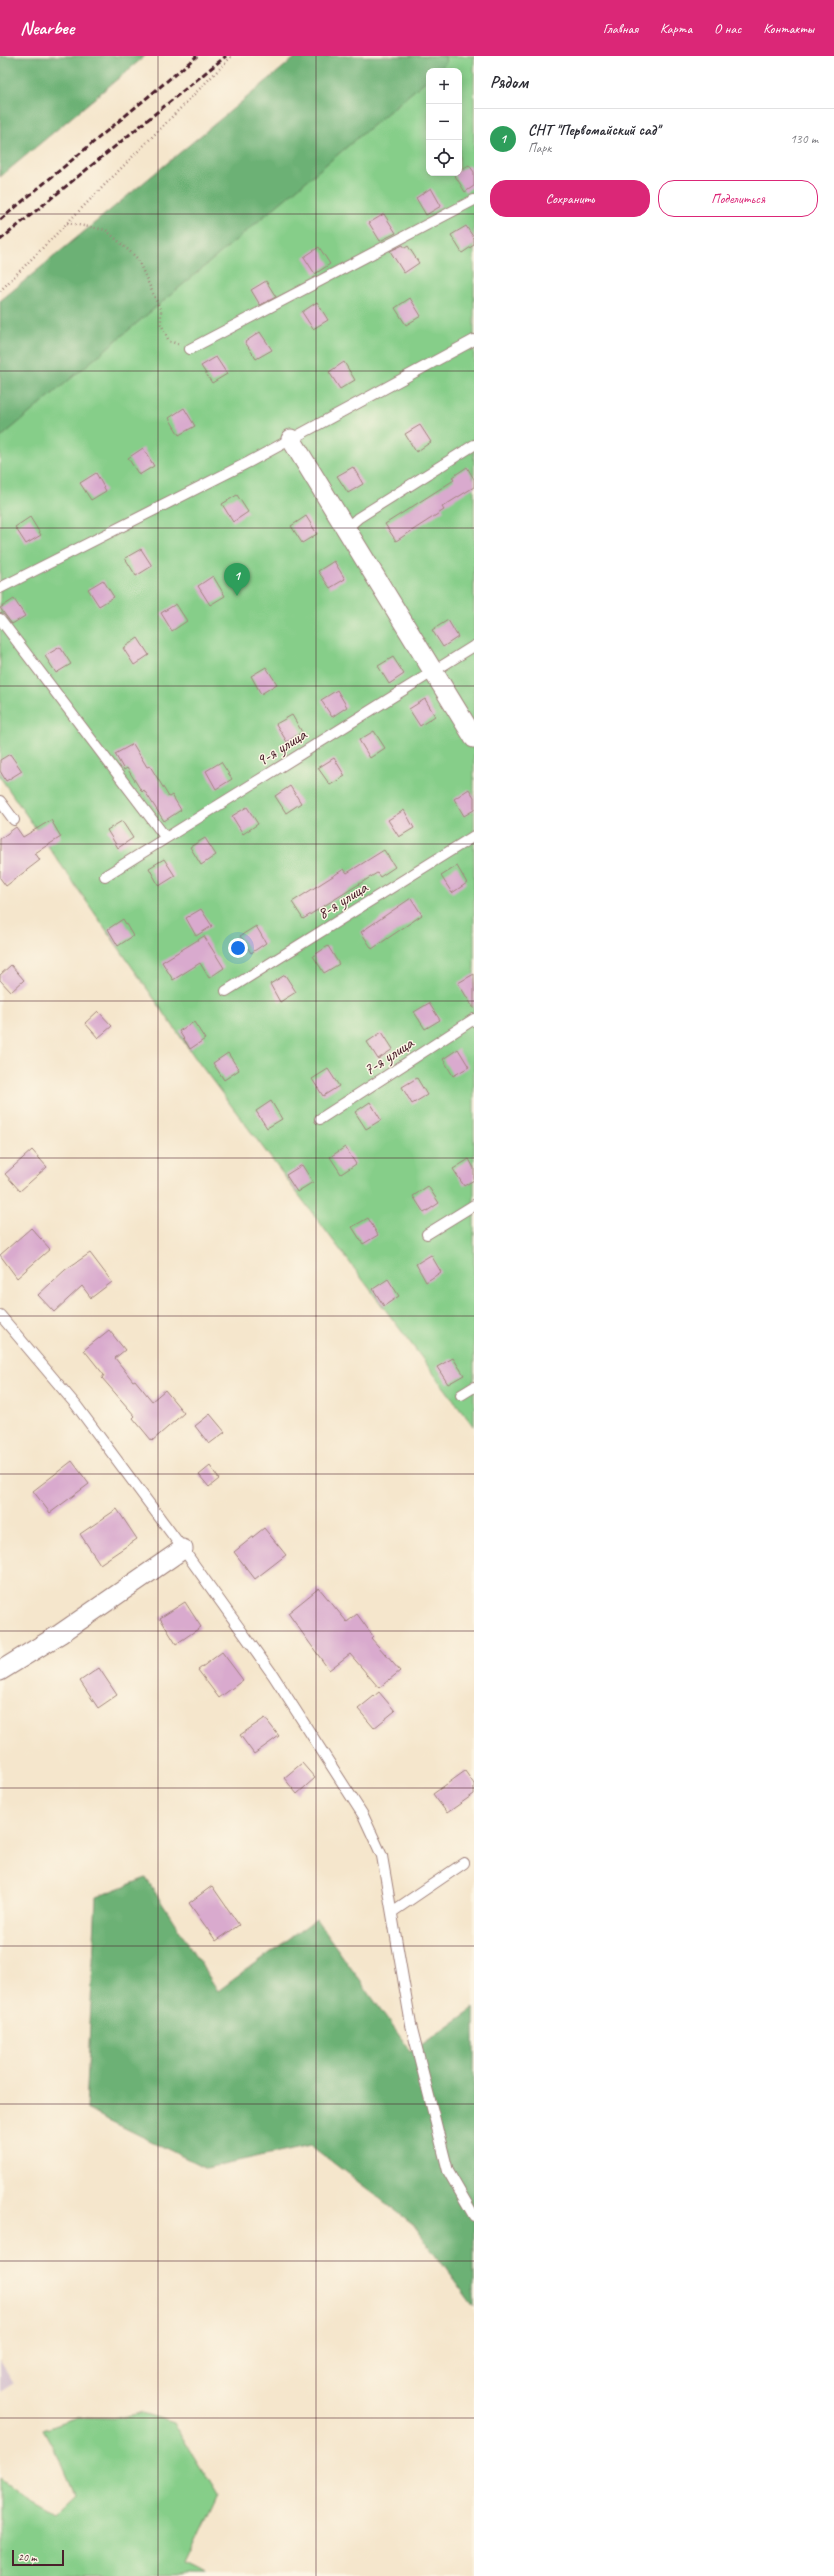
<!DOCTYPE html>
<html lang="ru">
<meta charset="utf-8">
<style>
body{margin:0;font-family:Caveat,sans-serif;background:#f7f7f7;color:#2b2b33}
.controls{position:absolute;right:12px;top:12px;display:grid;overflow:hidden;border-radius:8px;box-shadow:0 2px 10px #0003}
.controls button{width:36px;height:36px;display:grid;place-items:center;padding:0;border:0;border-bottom:1px solid #e1e1e2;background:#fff;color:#2b2b33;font:20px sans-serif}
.scale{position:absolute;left:12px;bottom:10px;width:52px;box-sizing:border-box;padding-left:4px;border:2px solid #4a1f2b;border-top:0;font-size:11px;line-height:14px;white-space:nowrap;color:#4a1f2b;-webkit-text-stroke:3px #fcf5e5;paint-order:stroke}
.you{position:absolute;left:238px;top:892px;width:14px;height:14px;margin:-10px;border:3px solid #fff;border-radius:50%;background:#1a73e8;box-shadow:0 0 0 6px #1a73e833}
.badge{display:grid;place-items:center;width:26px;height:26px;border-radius:50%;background:#db2777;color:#fff;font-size:13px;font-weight:700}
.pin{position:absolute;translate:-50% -33px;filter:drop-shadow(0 1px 2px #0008)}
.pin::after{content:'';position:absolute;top:21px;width:14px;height:12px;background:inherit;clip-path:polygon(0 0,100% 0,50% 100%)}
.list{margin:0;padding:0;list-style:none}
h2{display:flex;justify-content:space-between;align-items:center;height:52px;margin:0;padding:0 16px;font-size:17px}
h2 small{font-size:13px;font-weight:400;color:#7c7c81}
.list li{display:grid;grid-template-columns:26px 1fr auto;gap:12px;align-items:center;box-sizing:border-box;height:60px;padding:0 16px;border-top:1px solid #e1e1e2}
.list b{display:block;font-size:15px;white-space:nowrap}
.list p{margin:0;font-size:13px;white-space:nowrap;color:#7c7c81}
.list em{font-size:13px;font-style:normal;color:#7c7c81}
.actions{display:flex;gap:8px;padding:12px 16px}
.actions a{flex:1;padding:9px 0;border:1px solid #db2777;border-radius:16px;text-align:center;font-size:14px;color:#db2777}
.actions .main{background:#db2777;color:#fff}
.icon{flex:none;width:22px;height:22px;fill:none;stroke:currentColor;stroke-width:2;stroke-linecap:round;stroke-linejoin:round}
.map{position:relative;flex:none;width:474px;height:2520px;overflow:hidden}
header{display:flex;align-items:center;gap:24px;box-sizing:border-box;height:56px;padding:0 20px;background:#db2777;color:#fff}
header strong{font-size:19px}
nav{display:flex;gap:22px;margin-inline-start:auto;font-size:14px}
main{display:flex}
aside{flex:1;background:#fff}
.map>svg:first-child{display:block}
.industrial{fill:#d1bdcc}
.green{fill:#86ce89;stroke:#68765a;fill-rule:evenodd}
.forest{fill:#6cb175;stroke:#5b6850}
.building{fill:#d9aace}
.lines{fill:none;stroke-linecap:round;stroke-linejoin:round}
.service-casing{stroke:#a0827c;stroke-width:12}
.minor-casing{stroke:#a0827c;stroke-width:21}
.path{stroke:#a0827c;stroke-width:2.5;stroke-dasharray:1 3;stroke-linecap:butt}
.service{stroke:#fff;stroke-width:10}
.minor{stroke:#fff;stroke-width:19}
.rail{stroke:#4a1f2b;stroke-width:3;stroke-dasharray:6 3;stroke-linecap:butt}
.grid{fill:none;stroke:#4a1f2b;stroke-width:1;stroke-opacity:0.55}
.labels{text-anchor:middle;stroke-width:3;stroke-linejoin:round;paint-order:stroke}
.street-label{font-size:17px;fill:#4a1f2b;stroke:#fcf5e5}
</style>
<header>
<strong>Nearbee</strong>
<nav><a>Главная</a><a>Карта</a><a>О нас</a><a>Контакты</a></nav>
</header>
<main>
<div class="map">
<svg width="474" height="2520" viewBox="0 0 474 2520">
<rect width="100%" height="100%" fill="#fcf5e5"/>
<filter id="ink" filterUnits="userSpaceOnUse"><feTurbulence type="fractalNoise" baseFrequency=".025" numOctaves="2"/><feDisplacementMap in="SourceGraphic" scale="8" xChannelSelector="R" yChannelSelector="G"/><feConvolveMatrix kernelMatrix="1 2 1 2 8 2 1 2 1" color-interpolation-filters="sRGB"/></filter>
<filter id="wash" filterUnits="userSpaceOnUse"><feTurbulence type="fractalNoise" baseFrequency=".012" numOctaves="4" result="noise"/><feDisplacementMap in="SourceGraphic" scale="16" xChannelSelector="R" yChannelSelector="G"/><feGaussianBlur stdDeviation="0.9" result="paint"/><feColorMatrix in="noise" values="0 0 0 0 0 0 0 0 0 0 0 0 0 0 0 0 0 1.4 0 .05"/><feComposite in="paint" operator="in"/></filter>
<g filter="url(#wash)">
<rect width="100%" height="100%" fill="#f5e6cc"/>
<path class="industrial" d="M0 2305 14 2327 0 2336Z"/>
<path class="green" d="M426 0H474V1371L196 1003 0 721V359ZM429 15H459V117H429Z
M142 2357 174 2367 218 2439 185 2510 205 2520H0V2423L30 2445 54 2458 75 2438 62 2408 43 2373 78 2361 113 2362Z"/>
<path class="forest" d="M0 0H145L0 121Z
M297 0H445L446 7 437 15H429V22L0 382V245Z
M146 1822 218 1935 316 1863 411 1996 474 1952V2251L413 2168 310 2089 206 2112 86 2053 96 1841Z"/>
<g id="blocks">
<path class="building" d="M469 109 474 116V130L465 136 454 118Z
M431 132 441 150 426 159 416 142Z
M384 158 396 177 380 185 369 167Z
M466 170 474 182V189L462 197 451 179Z
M403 189 405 192 408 190 419 207 404 217 390 195Z
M319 191 330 208 315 218 304 201Z
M266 225 276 241 260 249 251 234Z
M410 242 421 260 406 269 395 252Z
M317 246 328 264 313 273 302 256Z
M260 276 272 294 256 303 245 286Z
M216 301 227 318 212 327 201 310Z
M344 306 355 324 340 333 329 316Z
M184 352 195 370 179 379 169 362Z
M420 369 431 386 416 396 405 378Z
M143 392 154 410 139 419 128 402Z
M353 411 363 428 348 437 337 420Z
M467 411 474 423V431L442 451 444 454 396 485 385 468 454 424 452 421Z
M96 417 106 435 91 444 80 427Z
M237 439 248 456 233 466 222 448Z
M306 460 317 478 302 487 291 470Z
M30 461 41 479 26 488 15 471Z
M141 493 152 510 136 520 125 502Z
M334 505 345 523 330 532 318 515Z
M213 520 225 540 210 549 198 530Z
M103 524 114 541 99 550 88 533Z
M14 543 25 560 12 568 0 552Z
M176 548 187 565 172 575 161 557Z
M448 564 458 581 443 591 432 574Z
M138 582 149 599 134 609 123 592Z
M60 591 71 608 56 617 45 600Z
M393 601 404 618 389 628 378 610Z
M266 611 277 628 261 638 251 620Z
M337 634 347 651 332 661 321 644Z
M425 643 435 660 420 670 409 653Z
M292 659 302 676 287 686 276 668Z
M374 675 385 692 370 702 359 684Z
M133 688 147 711 150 710 169 741 172 739 181 754 164 765 144 734 142 736 127 712 124 714 115 698Z
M10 698 22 715 6 725 0 715V704Z
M334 702 345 720 330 729 318 712Z
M221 706 232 723 216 733 206 715Z
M290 730 301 747 286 757 275 740Z
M469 733 474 741V754L464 760 454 743Z
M247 751 258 768 243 778 232 760Z
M404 754 414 772 399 781 388 764Z
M51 764 61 781 35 797 40 804 6 830 0 822V783L16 771 23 781Z
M122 765 133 782 118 792 107 774Z
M205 782 216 799 201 809 190 791Z
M384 794 395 811 380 821 377 817 303 863 292 846 344 813 347 817Z
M164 803 175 820 159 830 149 812Z
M457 810 467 827 452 837 441 820Z
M411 842 422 859 372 893 361 876Z
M201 853 212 870 196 880 186 862Z
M123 863 133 880 118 890 108 873Z
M256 870 266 887 251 897 240 880Z
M204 880 224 912 209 922 200 907 173 924 162 906Z
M328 890 339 908 324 917 313 900Z
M11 909 24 924 11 936 0 924V919Z
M474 918V953L458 927Z
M285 919 296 936 280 946 270 928Z
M429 947 440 964 425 973 414 956Z
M98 955 112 970 98 982 85 967Z
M194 966 205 983 190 993 179 975Z
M382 976 393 993 378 1003 367 986Z
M458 993 469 1011 453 1020 443 1003Z
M228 997 239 1014 224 1024 213 1007Z
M328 1013 339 1030 323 1040 312 1023Z
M417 1022 427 1039 412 1048 402 1031Z
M271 1045 282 1063 267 1072 256 1055Z
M370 1046 381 1064 366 1073 355 1056Z
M345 1091 356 1108 341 1118 330 1101Z
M32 1094 47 1111 20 1135 5 1118Z
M469 1103 474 1112V1124L464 1130 453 1113Z
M302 1109 313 1126 297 1136 286 1119Z
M428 1130 439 1147 424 1157 413 1140Z
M368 1162 378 1179 363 1188 352 1171Z
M31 1172 50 1193 17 1222 0 1199Z
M90 1197 112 1226 91 1242 82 1230 54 1256 38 1239 65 1214Z
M431 1199 441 1216 426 1226 416 1208Z
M388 1223 399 1240 384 1250 373 1233Z
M109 1274 125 1294 115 1302 133 1325 135 1324 152 1345 165 1334 184 1357 152 1385 133 1362 135 1360 102 1322 104 1319 84 1294Z
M453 1302 464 1319 448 1328 437 1311Z
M210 1358 225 1376 209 1388 195 1370Z
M72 1405 89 1428 50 1457 33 1435Z
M210 1410 219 1423 209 1431 199 1419Z
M117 1453 137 1483 100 1508 80 1478Z
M264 1472 286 1499 255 1523 234 1496Z
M319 1532 347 1566 357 1558 373 1580 371 1582 400 1615 379 1632 350 1598 329 1614 288 1557Z
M185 1546 201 1571 176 1588 160 1562Z
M222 1596 243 1624 219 1642 198 1614Z
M99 1612 117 1639 98 1652 80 1625Z
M379 1636 395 1655 374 1672 358 1653Z
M265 1662 279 1680 254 1698 240 1679Z
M302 1707 315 1722 297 1738 284 1722Z
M465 1715 474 1728V1738L447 1757 433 1738Z
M212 1830 239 1869 216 1885 189 1847Z"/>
</g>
</g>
<g filter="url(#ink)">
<use href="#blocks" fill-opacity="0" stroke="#a0827c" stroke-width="1"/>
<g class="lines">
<defs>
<path id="service" d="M190 293 474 144
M346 473 358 462 474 389
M0 532 249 406 474 284
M0 563 166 782
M0 745 14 764
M105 820 474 590
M226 935 474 780
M320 1063 474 963
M427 1178 474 1149
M0 1259 76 1349 183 1493 273 1619 363 1759 382 1800 411 1969 448 2115 474 2160
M461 1339 474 1331
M392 1856 464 1807"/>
<path id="minor" d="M291 383 474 682
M0 1615 60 1578 183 1493"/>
</defs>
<use href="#service" class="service-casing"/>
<use href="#minor" class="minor-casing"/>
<path class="path" d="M67 167 106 174 137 202 161 255V268L169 285 178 288
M0 235 232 0"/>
<use href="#service" class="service"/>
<use href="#minor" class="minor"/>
<path class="rail" d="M0 164 197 0
M0 184 226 0"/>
</g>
</g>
<path class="grid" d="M158 0V2520M316 0V2520M0 158H474M0 315H474M0 472H474M0 630H474M0 788H474M0 945H474M0 1102H474M0 1260H474M0 1418H474M0 1575H474M0 1732H474M0 1890H474M0 2048H474M0 2205H474M0 2362H474"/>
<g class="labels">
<g class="street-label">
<text transform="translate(281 691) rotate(-32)" y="6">9-я улица</text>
<text transform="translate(342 844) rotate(-32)" y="6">8-я улица</text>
<text transform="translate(388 1000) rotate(-33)" y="6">7-я улица</text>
</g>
</g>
</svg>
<div class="controls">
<button>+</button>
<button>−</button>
<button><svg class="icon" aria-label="locate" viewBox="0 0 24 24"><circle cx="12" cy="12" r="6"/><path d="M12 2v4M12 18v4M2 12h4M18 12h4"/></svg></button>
</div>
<div class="scale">20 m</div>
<div class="you"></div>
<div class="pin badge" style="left:237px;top:540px;background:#2e9e5b">1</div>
</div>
<aside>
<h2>Рядом<small></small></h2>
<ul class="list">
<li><span class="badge" style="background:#2e9e5b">1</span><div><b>СНТ &quot;Первомайский сад&quot;</b><p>Парк</p></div><em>130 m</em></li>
</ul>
<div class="actions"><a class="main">Сохранить</a><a>Поделиться</a></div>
</aside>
</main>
